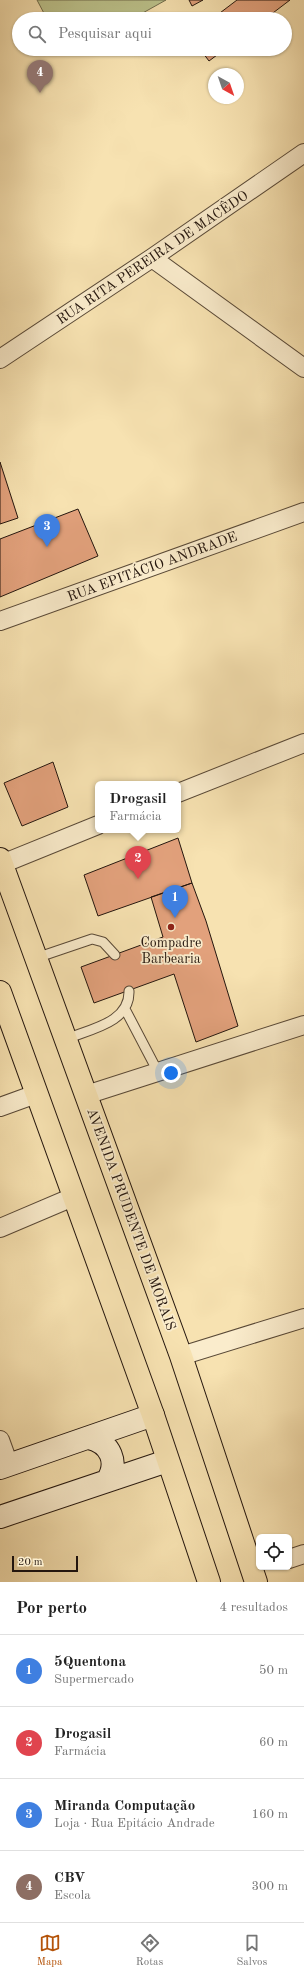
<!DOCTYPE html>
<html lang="pt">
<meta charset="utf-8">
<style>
body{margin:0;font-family:"Old Standard TT",serif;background:#f6f6f6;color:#222}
.controls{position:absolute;right:12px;bottom:12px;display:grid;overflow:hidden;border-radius:6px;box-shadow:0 1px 3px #0004}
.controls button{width:36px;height:36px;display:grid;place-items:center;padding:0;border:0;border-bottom:1px solid #e0e0e0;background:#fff;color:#222;font:20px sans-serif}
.compass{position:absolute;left:208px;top:68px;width:36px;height:36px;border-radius:50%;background:#fff;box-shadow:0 1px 3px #0004;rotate:140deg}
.scale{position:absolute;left:12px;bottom:10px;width:66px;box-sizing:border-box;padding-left:4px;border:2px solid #24160e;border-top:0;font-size:11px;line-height:14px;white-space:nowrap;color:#24160e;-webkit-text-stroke:3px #faeccc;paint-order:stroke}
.you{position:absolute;left:171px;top:1073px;width:14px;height:14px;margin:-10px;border:3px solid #fff;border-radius:50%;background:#1a73e8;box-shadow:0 0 0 6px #1a73e833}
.badge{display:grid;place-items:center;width:26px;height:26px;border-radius:50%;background:#b45309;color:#fff;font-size:13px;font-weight:700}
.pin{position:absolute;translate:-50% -33px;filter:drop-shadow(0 1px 2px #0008)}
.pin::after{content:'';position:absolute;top:21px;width:14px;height:12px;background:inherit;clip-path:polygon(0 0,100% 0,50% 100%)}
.popup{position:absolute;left:95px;top:781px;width:86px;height:52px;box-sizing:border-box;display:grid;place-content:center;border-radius:6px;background:#fff;filter:drop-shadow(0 1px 3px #0005);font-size:13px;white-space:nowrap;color:#767676}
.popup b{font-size:15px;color:#222}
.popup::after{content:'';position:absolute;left:50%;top:100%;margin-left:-8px;border:8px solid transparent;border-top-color:#fff}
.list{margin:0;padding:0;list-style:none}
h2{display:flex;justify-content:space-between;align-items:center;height:52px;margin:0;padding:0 16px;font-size:17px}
h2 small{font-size:13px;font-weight:400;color:#767676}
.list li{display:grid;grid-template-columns:26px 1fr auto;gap:12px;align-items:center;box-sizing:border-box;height:72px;padding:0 16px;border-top:1px solid #e0e0e0}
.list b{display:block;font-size:15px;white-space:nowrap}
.list p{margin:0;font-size:13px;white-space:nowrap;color:#767676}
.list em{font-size:13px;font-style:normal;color:#767676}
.icon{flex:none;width:22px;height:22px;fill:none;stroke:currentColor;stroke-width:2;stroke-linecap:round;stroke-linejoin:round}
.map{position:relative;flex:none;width:304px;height:1582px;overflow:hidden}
.search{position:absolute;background:#fff;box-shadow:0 1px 3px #0004;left:12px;right:12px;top:12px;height:44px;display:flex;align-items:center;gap:10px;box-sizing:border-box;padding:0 14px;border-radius:22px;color:#767676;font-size:15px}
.sheet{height:340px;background:#fff}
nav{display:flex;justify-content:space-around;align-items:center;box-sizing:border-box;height:56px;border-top:1px solid #e0e0e0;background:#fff;font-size:11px;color:#767676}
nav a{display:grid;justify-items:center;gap:2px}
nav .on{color:#b45309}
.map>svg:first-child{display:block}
.green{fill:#bcc38c;stroke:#706c4d}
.building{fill:#e2a17c;stroke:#24160e}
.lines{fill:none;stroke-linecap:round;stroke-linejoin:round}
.service-casing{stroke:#594937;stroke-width:11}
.minor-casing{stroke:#594937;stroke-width:20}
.secondary-casing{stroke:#24160e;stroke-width:24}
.primary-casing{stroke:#24160e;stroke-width:24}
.service{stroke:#faeccc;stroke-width:9}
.minor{stroke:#faeccc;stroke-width:18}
.secondary{stroke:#faeccc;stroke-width:22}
.primary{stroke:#f7e2b1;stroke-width:22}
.poi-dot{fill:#8f2418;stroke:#faeccc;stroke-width:1.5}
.labels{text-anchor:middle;stroke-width:3.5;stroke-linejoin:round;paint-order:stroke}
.street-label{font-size:14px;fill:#24160e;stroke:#faeccc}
.poi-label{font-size:14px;fill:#24160e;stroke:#faeccc}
</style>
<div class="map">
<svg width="304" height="1582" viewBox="0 0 304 1582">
<rect width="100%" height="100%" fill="#f7e2b1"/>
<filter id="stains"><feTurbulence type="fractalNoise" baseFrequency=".005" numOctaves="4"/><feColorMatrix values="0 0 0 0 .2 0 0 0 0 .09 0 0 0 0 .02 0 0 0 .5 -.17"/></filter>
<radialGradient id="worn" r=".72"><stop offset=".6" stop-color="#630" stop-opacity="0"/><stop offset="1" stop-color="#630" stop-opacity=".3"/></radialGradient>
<path class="green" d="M37 0H166L132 19H47Z"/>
<path class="building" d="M189 0H203L192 6Z
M237 0H290L265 19H212Z
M200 49H225L209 61Z
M0 462 18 518 0 524Z
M78 509 98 556 0 597V539Z
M53 762 68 807 22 826 4 783Z
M178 838 192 883 98 916 84 875Z
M192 883 206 921 238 1026 196 1042 174 974 94 1003 81 967 163 937 151 897Z"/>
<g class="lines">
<defs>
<path id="service" d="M36 958 92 939 103 942 115 955
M125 1009 158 1072
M66 1039C90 1029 130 1023 129 991"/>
<path id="minor" d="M152 258 304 368
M0 359 152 258 304 153
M0 621 304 512
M178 793 304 743
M2 864 98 825
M86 1095 304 1025
M0 1107 36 1094
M0 1228 73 1197
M181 1356 304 1318
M0 1440 9 1465
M289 1559 304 1554"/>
<path id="secondary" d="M89 1438C111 1443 119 1463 107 1481
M0 1468 153 1415
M0 1517 167 1461"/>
<path id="primary" d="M0 859 181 1356 256 1582
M0 992 153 1415 209 1582"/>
</defs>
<use href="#service" class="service-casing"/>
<use href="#minor" class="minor-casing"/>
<use href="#secondary" class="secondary-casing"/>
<use href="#primary" class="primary-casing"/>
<use href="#service" class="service"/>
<use href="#minor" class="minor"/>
<use href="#secondary" class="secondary"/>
<use href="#primary" class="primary"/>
</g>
<circle class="poi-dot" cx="171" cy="927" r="4"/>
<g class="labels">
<g class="street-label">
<text transform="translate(152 257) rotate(-34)" y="5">RUA RITA PEREIRA DE MACÊDO</text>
<text transform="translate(152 566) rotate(-20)" y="5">RUA EPITÁCIO ANDRADE</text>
<text transform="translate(132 1219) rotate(70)" y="5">AVENIDA PRUDENTE DE MORAIS</text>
</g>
<g class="poi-label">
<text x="171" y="947">Compadre<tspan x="171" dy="16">Barbearia</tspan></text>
</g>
</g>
<rect width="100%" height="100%" filter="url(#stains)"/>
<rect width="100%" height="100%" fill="url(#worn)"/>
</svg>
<div class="controls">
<button><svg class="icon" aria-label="locate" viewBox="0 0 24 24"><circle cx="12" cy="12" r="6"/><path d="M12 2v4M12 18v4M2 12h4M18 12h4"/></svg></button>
</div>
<svg class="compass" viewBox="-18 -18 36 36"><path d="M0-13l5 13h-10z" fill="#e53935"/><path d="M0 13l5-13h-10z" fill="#767676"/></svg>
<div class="scale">20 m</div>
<div class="you"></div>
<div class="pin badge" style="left:175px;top:918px;background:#3f7fe0">1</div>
<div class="pin badge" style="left:138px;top:879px;background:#e0444e">2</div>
<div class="popup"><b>Drogasil</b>Farmácia</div>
<div class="pin badge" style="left:47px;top:547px;background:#3f7fe0">3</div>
<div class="pin badge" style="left:40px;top:93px;background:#8d6e63">4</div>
<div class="search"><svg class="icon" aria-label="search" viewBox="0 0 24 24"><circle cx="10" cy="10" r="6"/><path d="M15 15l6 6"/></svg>Pesquisar aqui</div>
</div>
<section class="sheet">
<h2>Por perto<small>4 resultados</small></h2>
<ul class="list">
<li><span class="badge" style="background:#3f7fe0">1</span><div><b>5Quentona</b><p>Supermercado</p></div><em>50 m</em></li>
<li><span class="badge" style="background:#e0444e">2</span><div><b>Drogasil</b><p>Farmácia</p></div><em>60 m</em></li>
<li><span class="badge" style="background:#3f7fe0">3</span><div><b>Miranda Computação</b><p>Loja · Rua Epitácio Andrade</p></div><em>160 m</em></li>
<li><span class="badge" style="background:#8d6e63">4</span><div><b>CBV</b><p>Escola</p></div><em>300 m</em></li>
</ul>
</section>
<nav>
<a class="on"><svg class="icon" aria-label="map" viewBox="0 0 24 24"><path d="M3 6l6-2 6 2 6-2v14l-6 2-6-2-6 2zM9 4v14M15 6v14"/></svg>Mapa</a>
<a><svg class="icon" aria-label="directions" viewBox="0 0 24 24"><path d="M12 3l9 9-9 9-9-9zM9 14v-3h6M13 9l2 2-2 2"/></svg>Rotas</a>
<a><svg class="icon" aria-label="saved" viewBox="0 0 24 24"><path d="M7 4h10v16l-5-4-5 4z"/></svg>Salvos</a>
</nav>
